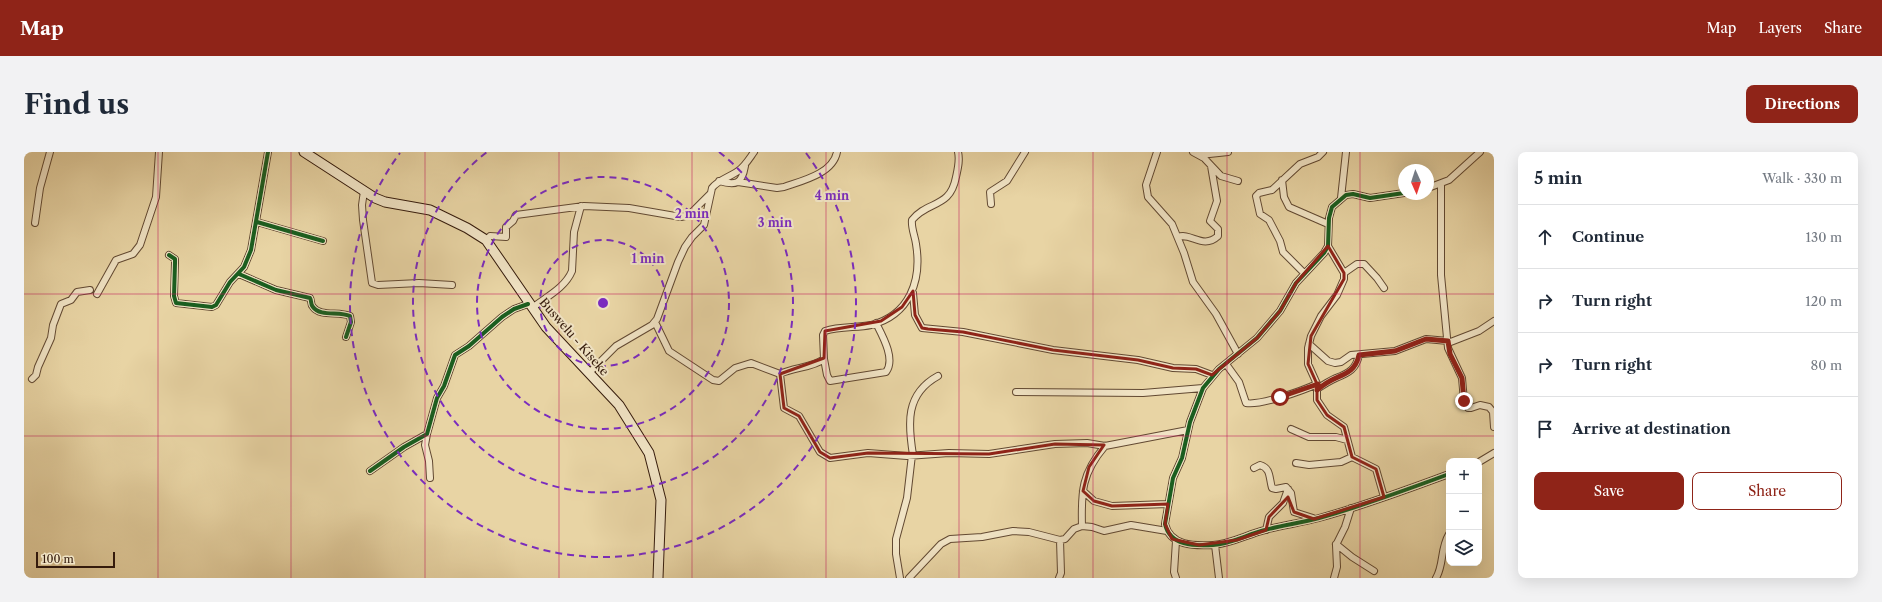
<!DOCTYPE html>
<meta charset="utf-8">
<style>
body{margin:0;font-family:"Libre Caslon Text",serif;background:#f2f2f3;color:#1f2937}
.controls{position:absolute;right:12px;bottom:12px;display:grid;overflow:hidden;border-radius:8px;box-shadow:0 4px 16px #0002}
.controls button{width:36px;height:36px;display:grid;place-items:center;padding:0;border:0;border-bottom:1px solid #e0e1e3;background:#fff;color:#1f2937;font:20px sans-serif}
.compass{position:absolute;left:1374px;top:12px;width:36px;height:36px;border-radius:50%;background:#fff;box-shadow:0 4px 16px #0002;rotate:177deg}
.scale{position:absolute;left:12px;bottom:10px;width:79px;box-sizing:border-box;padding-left:4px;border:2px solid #351b0c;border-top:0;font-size:11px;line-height:14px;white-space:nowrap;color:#351b0c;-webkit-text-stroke:3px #f0e3c4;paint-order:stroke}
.stop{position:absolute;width:12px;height:12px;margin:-9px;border:3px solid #8f2418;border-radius:50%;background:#fff}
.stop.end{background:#8f2418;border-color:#fff;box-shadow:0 1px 4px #0008}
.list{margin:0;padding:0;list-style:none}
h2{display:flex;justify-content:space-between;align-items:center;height:52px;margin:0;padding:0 16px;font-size:17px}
h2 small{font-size:13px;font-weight:400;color:#747a83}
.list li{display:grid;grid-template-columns:26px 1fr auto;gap:12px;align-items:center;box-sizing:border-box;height:64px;padding:0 16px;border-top:1px solid #e0e1e3}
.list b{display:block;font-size:15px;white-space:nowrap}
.list em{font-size:13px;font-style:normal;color:#747a83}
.actions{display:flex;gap:8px;padding:12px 16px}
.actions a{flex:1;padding:9px 0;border:1px solid #8f2418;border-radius:8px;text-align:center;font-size:14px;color:#8f2418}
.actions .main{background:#8f2418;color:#fff}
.icon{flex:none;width:22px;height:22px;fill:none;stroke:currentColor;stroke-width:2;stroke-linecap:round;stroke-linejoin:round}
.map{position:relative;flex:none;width:1470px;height:426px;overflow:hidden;border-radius:8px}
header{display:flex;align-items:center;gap:24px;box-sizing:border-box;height:56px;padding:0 20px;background:#8f2418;color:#fff}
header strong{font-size:19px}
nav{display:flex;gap:22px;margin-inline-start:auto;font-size:14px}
.intro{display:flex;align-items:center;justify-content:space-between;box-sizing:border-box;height:96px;padding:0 24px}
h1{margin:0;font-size:28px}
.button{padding:10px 18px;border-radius:8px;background:#8f2418;color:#fff;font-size:14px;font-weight:700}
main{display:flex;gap:24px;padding:0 24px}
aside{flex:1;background:#fff;border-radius:8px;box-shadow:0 4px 16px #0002}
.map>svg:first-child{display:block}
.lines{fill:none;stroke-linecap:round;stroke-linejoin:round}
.minor-casing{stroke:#624932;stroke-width:8}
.secondary-casing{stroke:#351b0c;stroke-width:11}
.minor{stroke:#f0e3c4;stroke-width:6}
.secondary{stroke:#f0e3c4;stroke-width:9}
.cycleway-casing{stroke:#f0e3c4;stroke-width:6}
.cycleway{stroke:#1b5e20;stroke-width:4}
.route{stroke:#8f2418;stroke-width:5}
.marked{fill:none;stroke:#8f2418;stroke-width:3;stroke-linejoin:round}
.grid{fill:none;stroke:#c2185b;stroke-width:1;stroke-opacity:0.55}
.ring{fill:none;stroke:#7b2cbf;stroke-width:2;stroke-dasharray:7 5}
.labels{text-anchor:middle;stroke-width:4;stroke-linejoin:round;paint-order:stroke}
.street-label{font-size:12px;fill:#351b0c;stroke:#f0e3c4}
.centre{fill:#7b2cbf;stroke:#f0e3c4;stroke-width:2}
.ring-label{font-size:12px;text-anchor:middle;font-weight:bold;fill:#7b2cbf;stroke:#f0e3c4;stroke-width:4;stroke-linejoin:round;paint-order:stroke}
</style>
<header>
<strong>Map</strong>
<nav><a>Map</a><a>Layers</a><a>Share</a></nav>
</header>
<div class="intro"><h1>Find us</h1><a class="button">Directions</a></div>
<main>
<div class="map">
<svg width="1470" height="426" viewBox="0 0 1470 426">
<rect width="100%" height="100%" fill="#e8d4a4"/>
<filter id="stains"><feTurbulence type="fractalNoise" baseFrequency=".005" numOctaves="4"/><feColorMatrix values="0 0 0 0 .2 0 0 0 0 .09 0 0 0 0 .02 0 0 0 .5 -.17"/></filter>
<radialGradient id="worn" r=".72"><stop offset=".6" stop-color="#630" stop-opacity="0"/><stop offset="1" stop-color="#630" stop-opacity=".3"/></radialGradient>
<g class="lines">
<defs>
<path id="minor" d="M1133 0 1122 33 1124 45 1148 72 1160 101 1169 130 1192 162 1214 202
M1169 0 1180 6 1197 24 1214 29
M1176 3 1204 0
M1258 28 1260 45 1265 55 1304 72
M695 29C712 34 718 32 721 14
M714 30 753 36 760 35C777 29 809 22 813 0
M1417 32V123L1424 196 1438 226 1440 249 1444 256H1447L1456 253 1465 255 1469 260 1470 275
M1404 36 1425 28 1456 0
M340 39 338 53 339 68 348 131 354 133 395 131 428 133
M1380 41 1346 46 1329 42 1322 43 1308 55 1305 66 1304 94 1300 101 1272 131 1256 159 1233 186 1195 217 1179 236 1166 270 1158 306 1149 326 1141 372C1146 394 1170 394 1189 393 1207 392 1224 382 1241 378 1259 373 1277 371 1295 366 1339 354 1382 338 1425 322
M1317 46 1322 0
M967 52 966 40 983 29 1001 0
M233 70 299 89
M11 71 16 36 26 0
M1154 85C1167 80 1179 98 1194 84V77L1186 69 1193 49 1187 14
M462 88 466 84 482 85V75L489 69 492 63 560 54 605 56 657 65 665 63 686 42
M1304 94 1320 121V127L1313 143 1297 164 1287 184 1284 196V212L1293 232V248L1303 263 1320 275 1328 305
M145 103 151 107V111L150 144 152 151 188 155 192 153 206 130 220 115 227 98 244 0
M1280 121 1259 100 1256 89 1245 68 1236 62 1232 44 1235 41 1248 38 1276 12 1294 5 1299 0
M1320 121 1333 112H1340L1353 126 1360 136
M215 122 252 138 286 146C288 149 286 152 289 155 296 165 315 159 326 164L327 170 322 185
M889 141 891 163 898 176 939 180 1029 198 1114 208 1149 216 1172 217 1188 223
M73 142 92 108 109 102 116 93 132 45 135 0
M508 156C522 145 541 136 548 119L550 80 557 54
M631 170 645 199 689 228 695 229 711 216 727 211 756 222 760 256 775 264 796 300 806 306 844 301 883 304 925 301 965 302 1031 292 1063 291 1081 294 1164 278
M1424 191 1455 179 1470 169
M1285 192 1304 209 1311 211 1317 210 1327 203 1371 199 1402 187 1424 189
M800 207 803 223 806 229 862 220C872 207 858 183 852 171
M1202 212 1215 230 1222 251C1236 254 1280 238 1293 232
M565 221 592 194 628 173 633 167 654 110 661 95 668 85 680 73 688 36C694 28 706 25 714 19 721 14 725 7 730 0
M756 222C770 215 788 216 800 207L799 183 801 179C816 174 833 176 847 173 886 163 898 128 892 92 891 84 887 76 888 68 904 48 926 57 932 25 934 16 936 8 934 0
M8 227 12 223 14 215 27 186 29 173 37 152 47 148 53 140 66 138
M1293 237C1299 233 1305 229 1312 226 1325 221 1332 217 1335 203
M992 240 1119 241 1179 236
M1267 277 1285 285H1312L1323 288
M403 282 401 293 405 309 406 326
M889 303C884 272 881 242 914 224
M1455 310 1470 301
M1272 311 1285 313 1317 310 1328 305 1352 317 1360 345
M1230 316 1236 313C1247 316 1245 326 1248 336L1252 337 1262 335 1267 341 1270 360 1289 366
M346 319 380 295 403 282 413 246 420 234 431 203 445 194 478 165 490 157 504 152
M1059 339 1070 349 1088 354 1144 352
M1058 374C1057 339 1058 321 1081 294
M1242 378 1245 365 1259 351 1264 337
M1152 389 1150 420 1152 426
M1312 392 1328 405 1350 419
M1191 393 1195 426
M876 426 872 402V387L883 346 888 303
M885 426 917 392 926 387 958 385 989 379 1005 380 1036 388 1041 387 1050 377 1058 374 1068 375 1080 379 1107 373 1143 379
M1035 426 1037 421 1036 388
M1310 426 1313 415 1312 393 1321 375 1327 356
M1412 426C1420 413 1416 397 1425 382"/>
<path id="secondary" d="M280 0 351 46 361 50 406 58 443 76 462 88 522 175 595 253 625 301 637 348 634 426"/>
</defs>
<use href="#minor" class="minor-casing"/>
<use href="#secondary" class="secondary-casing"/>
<use href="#minor" class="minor"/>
<use href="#secondary" class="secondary"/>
<defs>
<path id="cycleway" d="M1380 41 1346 46 1329 42 1322 43 1308 55 1305 66 1304 94 1300 101 1272 131 1256 159 1233 186 1195 217 1179 236 1166 270 1158 306 1149 326 1141 372C1146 394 1170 394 1189 393 1207 392 1224 382 1241 378 1259 373 1277 371 1295 366 1339 354 1382 338 1425 322
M233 70 299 89
M145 103 151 107V111L150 144 152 151 188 155 192 153 206 130 220 115 227 98 244 0
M215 122 252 138 286 146C288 149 286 152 289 155 296 165 315 159 326 164L327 170 322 185
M346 319 380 295 403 282 413 246 420 234 431 203 445 194 478 165 490 157 504 152"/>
</defs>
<use href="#cycleway" class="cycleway-casing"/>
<use href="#cycleway" class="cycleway"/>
</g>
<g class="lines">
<path class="route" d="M1256 245 1294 232 1293 238C1299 233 1305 229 1312 226 1324 221 1332 217 1335 203L1371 199 1402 187 1424 189 1426 202 1438 226 1440 249"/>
</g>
<path class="marked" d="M1304 94 1320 121V127L1287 184 1284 212 1293 232V248L1303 263 1320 275 1328 305 1352 317 1360 345 1290 367 1270 360 1264 345 1245 365 1242 378 1213 388 1175 393 1148 387 1141 372 1144 352 1088 354 1070 349 1059 339 1065 315 1080 293 1031 292 965 302 844 301 806 306 796 300 775 264 760 256 756 222 800 206 801 179 857 169 878 155 889 139 891 163 898 176 904 177 939 180 1029 198 1114 208 1149 216 1172 217 1188 223 1233 186 1256 159 1272 131Z"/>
<path class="grid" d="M134 0V426M267 0V426M401 0V426M535 0V426M668 0V426M802 0V426M935 0V426M1069 0V426M1203 0V426M1336 0V426M0 142H1470M0 284H1470"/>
<g class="ring">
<circle cx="579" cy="151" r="63"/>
<circle cx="579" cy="151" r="126"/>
<path d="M695 0A190 190 0 1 1 463 0"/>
<path d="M782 1A253 253 0 1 1 376 1"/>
</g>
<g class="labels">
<g class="street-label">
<text transform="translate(550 185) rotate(49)" y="4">Buswelu - Kiseke</text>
</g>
</g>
<circle cx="579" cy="151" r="6" class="centre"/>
<g class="ring-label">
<text x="808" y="48">4 min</text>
<text x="668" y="66">2 min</text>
<text x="751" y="75">3 min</text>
<text x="624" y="111">1 min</text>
</g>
<rect width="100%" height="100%" filter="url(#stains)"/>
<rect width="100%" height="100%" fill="url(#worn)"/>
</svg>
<div class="controls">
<button>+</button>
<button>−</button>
<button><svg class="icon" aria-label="layers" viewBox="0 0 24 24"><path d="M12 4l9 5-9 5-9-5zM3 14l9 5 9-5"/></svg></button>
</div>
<svg class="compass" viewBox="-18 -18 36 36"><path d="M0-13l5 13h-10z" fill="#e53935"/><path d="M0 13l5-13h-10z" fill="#747a83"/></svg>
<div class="scale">100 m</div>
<div class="stop" style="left:1256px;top:245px"></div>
<div class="stop end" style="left:1440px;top:249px"></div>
</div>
<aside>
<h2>5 min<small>Walk · 330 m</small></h2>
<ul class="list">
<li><svg class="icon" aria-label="ahead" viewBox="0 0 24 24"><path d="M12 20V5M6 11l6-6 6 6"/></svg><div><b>Continue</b></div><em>130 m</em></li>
<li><svg class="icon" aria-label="right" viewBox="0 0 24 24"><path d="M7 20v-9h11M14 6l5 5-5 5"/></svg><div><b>Turn right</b></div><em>120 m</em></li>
<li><svg class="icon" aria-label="right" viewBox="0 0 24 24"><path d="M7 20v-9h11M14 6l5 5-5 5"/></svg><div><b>Turn right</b></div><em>80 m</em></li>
<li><svg class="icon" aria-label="arrive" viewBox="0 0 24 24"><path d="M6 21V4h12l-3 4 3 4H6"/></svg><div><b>Arrive at destination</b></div></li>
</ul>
<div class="actions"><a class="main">Save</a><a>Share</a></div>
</aside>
</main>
